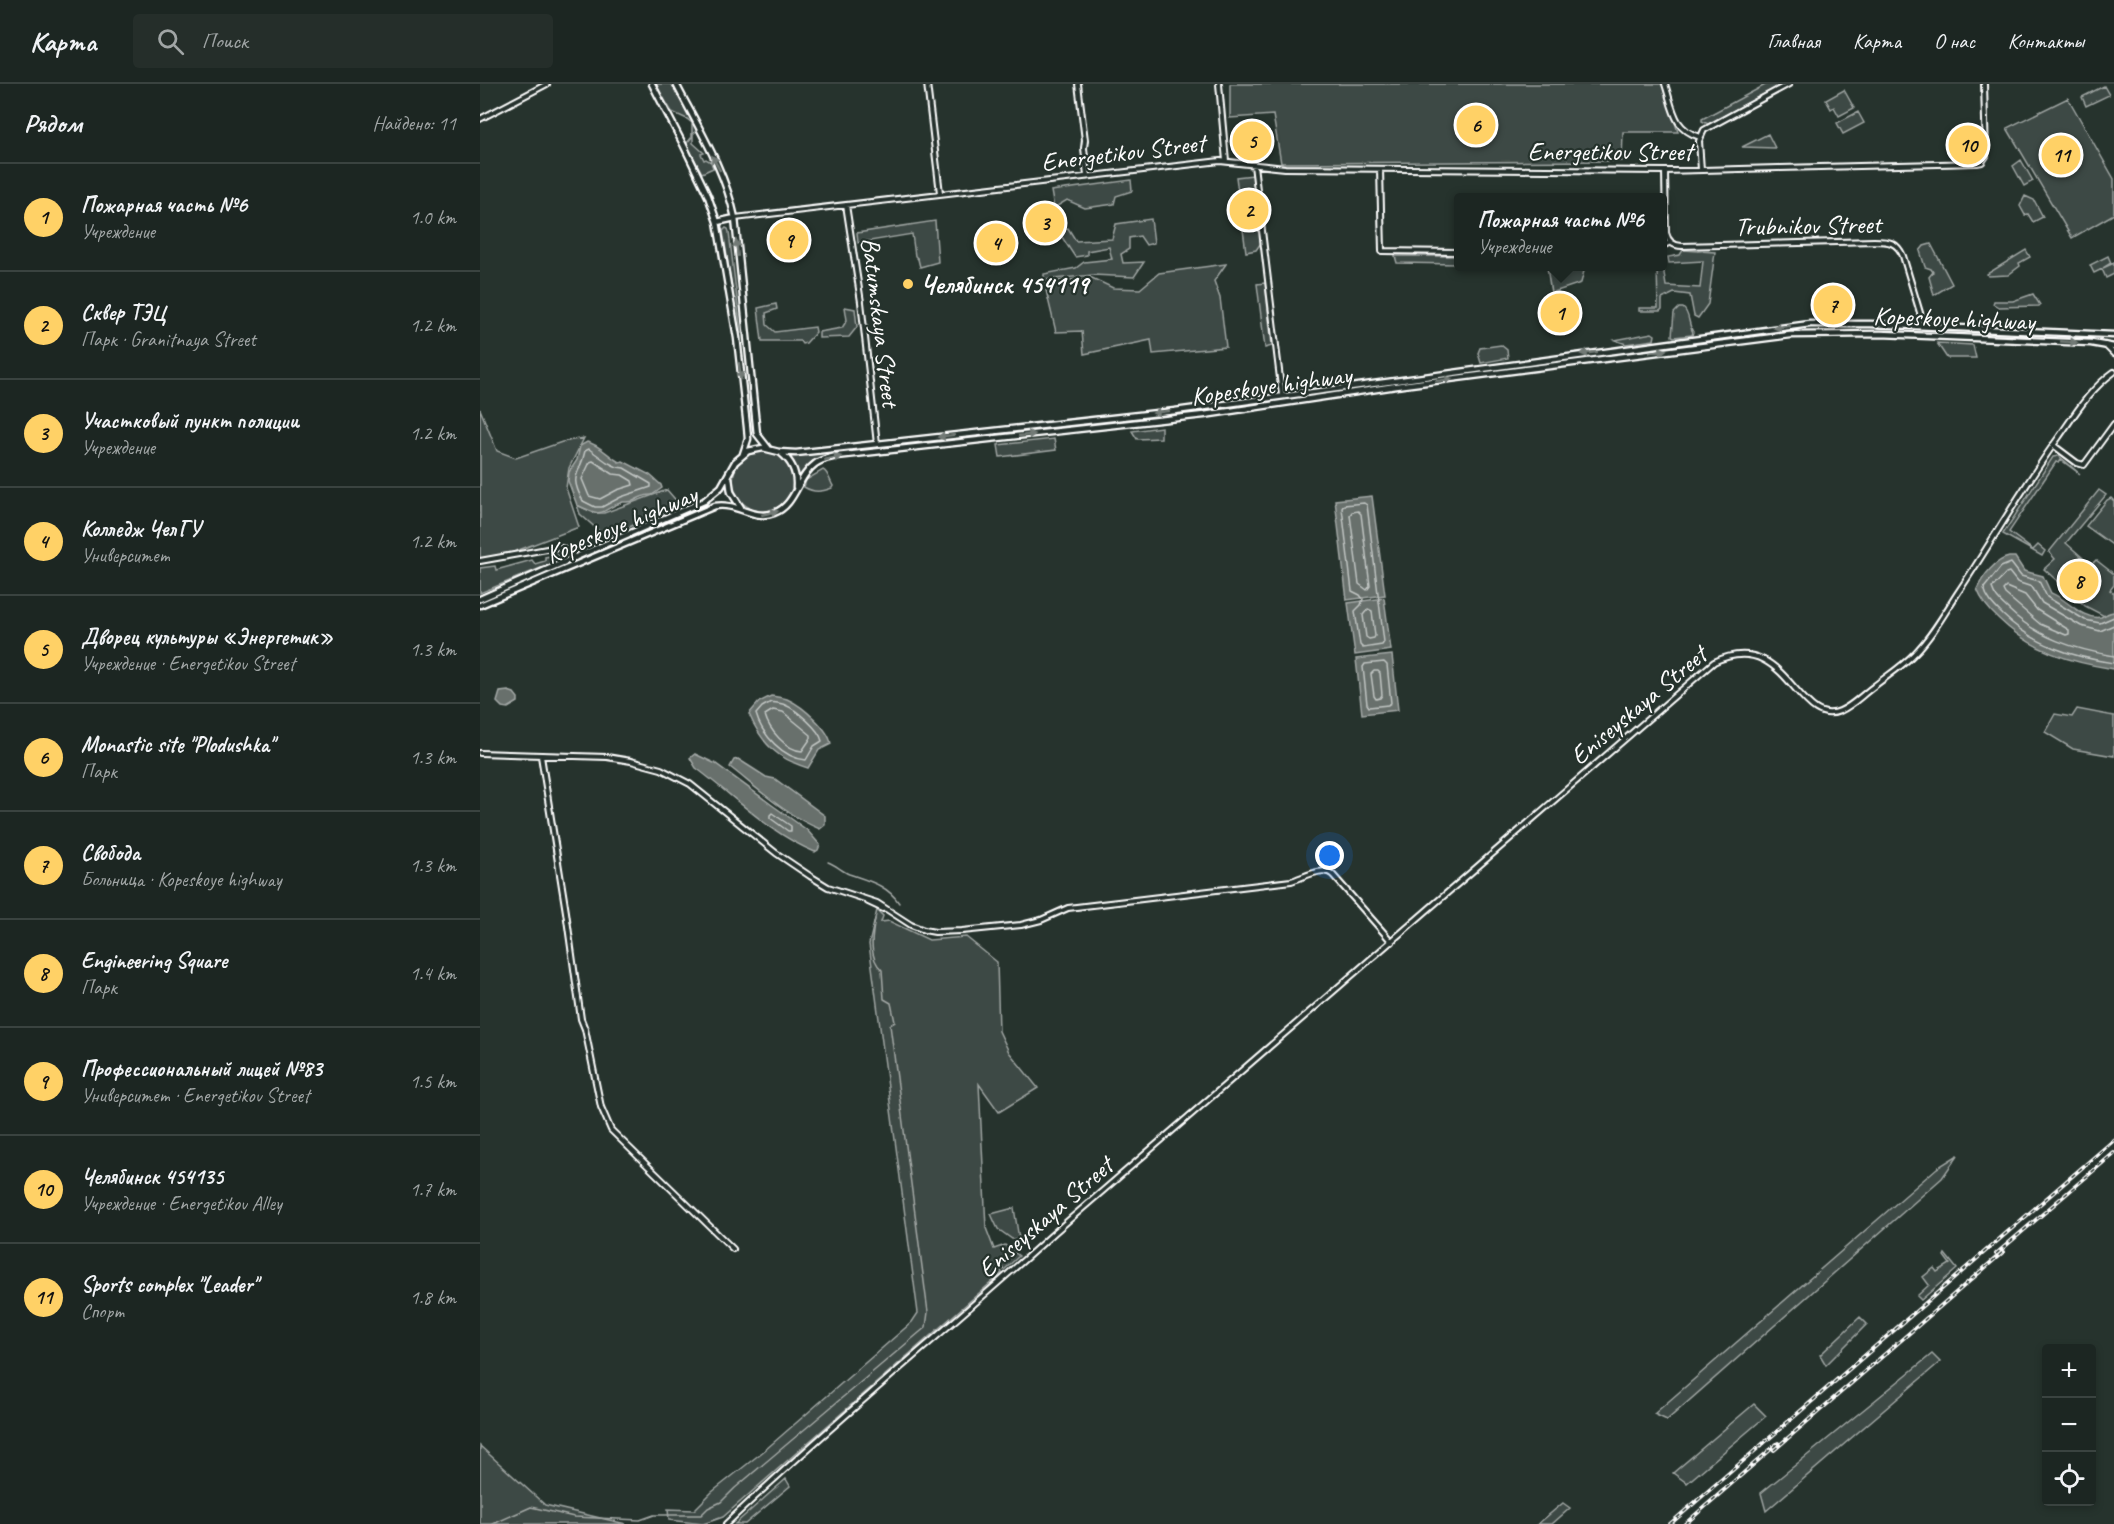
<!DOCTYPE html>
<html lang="ru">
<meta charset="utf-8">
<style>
body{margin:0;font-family:Caveat,sans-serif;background:#252e2a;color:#f1f3f6}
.controls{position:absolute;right:18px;bottom:18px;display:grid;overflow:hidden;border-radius:6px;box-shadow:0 3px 9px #0003}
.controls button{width:54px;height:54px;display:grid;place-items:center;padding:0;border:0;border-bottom:2px solid #3a4340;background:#1c2622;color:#f1f3f6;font:30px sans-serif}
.you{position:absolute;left:850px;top:772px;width:21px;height:21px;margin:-15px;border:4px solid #fff;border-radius:50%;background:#1a73e8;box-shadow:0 0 0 9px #1a73e833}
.badge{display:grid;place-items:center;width:39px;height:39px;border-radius:50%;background:#ffd166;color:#111;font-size:20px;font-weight:700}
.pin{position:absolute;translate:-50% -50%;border:3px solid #fff;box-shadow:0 2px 6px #0006}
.popup{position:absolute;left:974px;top:109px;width:213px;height:78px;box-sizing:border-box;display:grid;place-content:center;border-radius:6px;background:#1c2622;filter:drop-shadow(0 2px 4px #0005);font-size:20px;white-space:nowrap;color:#a0a5a5}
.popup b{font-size:22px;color:#f1f3f6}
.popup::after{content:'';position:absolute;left:50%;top:100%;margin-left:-12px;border:12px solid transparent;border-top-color:#1c2622}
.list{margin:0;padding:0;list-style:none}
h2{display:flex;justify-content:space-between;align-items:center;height:78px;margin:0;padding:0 24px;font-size:26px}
h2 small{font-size:20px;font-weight:400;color:#a0a5a5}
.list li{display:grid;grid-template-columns:39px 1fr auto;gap:18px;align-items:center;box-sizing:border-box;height:108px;padding:0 24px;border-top:2px solid #3a4340}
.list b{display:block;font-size:22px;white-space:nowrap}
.list p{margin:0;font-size:20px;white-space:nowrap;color:#a0a5a5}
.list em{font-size:20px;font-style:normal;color:#a0a5a5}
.icon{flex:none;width:33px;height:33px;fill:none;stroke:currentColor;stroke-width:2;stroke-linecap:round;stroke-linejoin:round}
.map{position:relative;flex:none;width:1634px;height:1440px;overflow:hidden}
header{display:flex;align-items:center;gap:36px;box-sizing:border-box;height:84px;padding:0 30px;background:#1c2622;border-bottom:2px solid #3a4340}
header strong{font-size:28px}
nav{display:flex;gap:33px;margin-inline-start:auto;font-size:21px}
.search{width:420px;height:54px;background:#252e2a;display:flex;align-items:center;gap:15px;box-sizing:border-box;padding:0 21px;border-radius:6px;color:#a0a5a5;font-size:22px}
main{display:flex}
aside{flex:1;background:#1c2622}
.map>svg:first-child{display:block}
.green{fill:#3e4944;stroke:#9ea4a2;stroke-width:1.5}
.water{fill:#67706c;stroke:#a4a9a7;stroke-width:1.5}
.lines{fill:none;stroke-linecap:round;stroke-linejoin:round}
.shore{stroke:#c2c6c4;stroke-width:1.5}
.stream{stroke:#a4a9a7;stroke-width:1.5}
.minor-casing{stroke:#fff;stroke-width:8}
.major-casing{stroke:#fff;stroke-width:9}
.minor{stroke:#26332d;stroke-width:4}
.major{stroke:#26332d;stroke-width:4.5}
.rail-casing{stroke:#fff;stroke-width:4}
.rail{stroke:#26332d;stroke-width:1.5;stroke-dasharray:4.5;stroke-linecap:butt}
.oneway{fill:#727a76}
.poi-dot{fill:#ffd166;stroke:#26332d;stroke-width:2}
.labels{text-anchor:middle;stroke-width:4.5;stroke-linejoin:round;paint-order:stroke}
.street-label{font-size:26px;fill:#fff;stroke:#26332d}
.poi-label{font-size:26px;font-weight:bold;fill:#fff;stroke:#26332d;text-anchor:start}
</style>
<header>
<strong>Карта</strong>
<div class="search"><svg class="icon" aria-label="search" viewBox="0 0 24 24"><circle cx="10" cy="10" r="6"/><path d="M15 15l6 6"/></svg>Поиск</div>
<nav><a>Главная</a><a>Карта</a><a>О нас</a><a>Контакты</a></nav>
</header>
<main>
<aside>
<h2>Рядом<small>Найдено: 11</small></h2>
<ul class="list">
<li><span class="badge">1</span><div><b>Пожарная часть №6</b><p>Учреждение</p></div><em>1.0 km</em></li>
<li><span class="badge">2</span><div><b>Сквер ТЭЦ</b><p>Парк · Granitnaya Street</p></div><em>1.2 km</em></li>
<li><span class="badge">3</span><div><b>Участковый пункт полиции</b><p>Учреждение</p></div><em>1.2 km</em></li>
<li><span class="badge">4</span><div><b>Колледж ЧелГУ</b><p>Университет</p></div><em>1.2 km</em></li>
<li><span class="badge">5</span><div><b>Дворец культуры «Энергетик»</b><p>Учреждение · Energetikov Street</p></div><em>1.3 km</em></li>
<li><span class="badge">6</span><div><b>Monastic site &quot;Plodushka&quot;</b><p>Парк</p></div><em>1.3 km</em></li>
<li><span class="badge">7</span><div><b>Свобода</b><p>Больница · Kopeskoye highway</p></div><em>1.3 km</em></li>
<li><span class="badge">8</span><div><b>Engineering Square</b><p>Парк</p></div><em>1.4 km</em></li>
<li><span class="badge">9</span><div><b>Профессиональный лицей №83</b><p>Университет · Energetikov Street</p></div><em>1.5 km</em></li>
<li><span class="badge">10</span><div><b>Челябинск 454135</b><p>Учреждение · Energetikov Alley</p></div><em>1.7 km</em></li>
<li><span class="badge">11</span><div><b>Sports complex &quot;Leader&quot;</b><p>Спорт</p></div><em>1.8 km</em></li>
</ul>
</aside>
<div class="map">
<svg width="1634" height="1440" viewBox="0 0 1634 1440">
<rect width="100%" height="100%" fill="#26332d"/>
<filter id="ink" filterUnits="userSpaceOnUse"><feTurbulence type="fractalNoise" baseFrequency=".0167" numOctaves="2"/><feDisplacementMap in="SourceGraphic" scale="12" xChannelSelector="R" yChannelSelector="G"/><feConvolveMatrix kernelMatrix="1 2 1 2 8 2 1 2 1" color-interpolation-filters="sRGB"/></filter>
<g filter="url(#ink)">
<path class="green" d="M175 0H192L217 46 213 50V59L224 69 221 70 224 76 226 75 231 78 233 84 222 89 206 60 212 53V39L207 35 192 28Z
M750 0H1183L1198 48H1143L1142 77 801 79 793 31 750 34Z
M1287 0H1303L1228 40 1222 37V35Z
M1624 2 1629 11 1606 22 1602 13Z
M1364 6 1374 24 1359 32 1354 23 1351 25 1346 16Z
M1588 14 1634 95V130L1592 154 1527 44Z
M1378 28 1384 39 1363 50 1357 39Z
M1288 50 1295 64 1262 63Z
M1541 76 1553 97 1544 102 1533 82Z
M773 91 781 159 776 166 766 168 756 93Z
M651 96 652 107 636 112 634 120 605 124 587 116 574 124 571 107Z
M1545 112 1554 116 1563 133 1553 138 1548 130 1545 131 1540 122Z
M671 135 674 159 666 161 660 152 649 154V165L641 170 643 179 664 178 654 193 613 191 564 196V190L596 184 604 178 632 175 629 163 607 167V171L595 173 580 150 560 151V147L588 144 596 157 632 155 636 140Z
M455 137 458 178 440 183 438 175 435 172 432 150 378 159 377 149Z
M246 144 248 145 249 148 261 249H259L243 147Z
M1451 160 1472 200 1454 211 1449 193 1453 188 1451 185 1445 183 1440 167 1444 162Z
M1203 166 1235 168 1228 220 1218 234 1214 232 1210 211 1194 209 1182 215V225L1180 227H1159V224H1178L1177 183 1182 182V176L1186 202 1220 204 1223 177 1189 179 1188 173 1200 171Z
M1546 166 1550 173 1539 179 1540 182 1528 191 1508 192 1507 190Z
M915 172H978V180L917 179Z
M1628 172 1631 179 1623 184 1634 179V190L1626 194 1622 185 1614 189 1610 181Z
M746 180 734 197 740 214 746 263 673 270 671 256 604 270 602 247 576 248 564 198 612 194 633 204 660 205 679 189Z
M1067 183H1105L1101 199 1071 209Z
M785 199 792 262 785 264 777 200Z
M1553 210 1560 221 1559 222 1518 223 1513 220 1514 217H1533Z
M296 220 297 225 286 229 287 241 295 248 335 243 336 248 326 259 322 260 320 257H282L278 224Z
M365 223 375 225 377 243 369 253 339 254V248L362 244 367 236Z
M1199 224H1203C1210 229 1208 241 1213 248L1212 251 1194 253 1192 252 1194 229Z
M1172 249 1175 251 1174 256 1146 260 1135 256Z
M1457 259 1493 261 1496 274H1467Z
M1021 261 1027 266 1028 274 1001 279 998 269 1000 264Z
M779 318 741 326 358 369V367Z
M0 325 17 367 36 374 82 358 104 354 89 384 86 404 99 443 23 472 0 476Z
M681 343V354L657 355 652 347Z
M574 355 576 366 520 373 518 361Z
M253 397a30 30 0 1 1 60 0a30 30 0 1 1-60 0Z
M355 368V369L333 377 318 395 317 386 309 372Z
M1579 372 1600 390 1581 376 1579 379 1576 378 1529 448 1553 466 1558 461 1565 467 1562 472 1523 450 1573 373Z
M343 386C348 388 350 397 353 402L352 404C341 408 334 409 324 403L326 396Z
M187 406 200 421 126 453 100 430 97 421 114 429H124Z
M1619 406 1626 411 1586 459 1611 481 1616 476 1634 490V501L1630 506 1634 509V537L1605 522 1564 485 1575 475 1569 468Z
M1631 414 1634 417V462L1606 442 1627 416Z
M77 471 85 474 0 509V484L15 482 16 486 52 476 55 480 65 477V473Z
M1597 625 1634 632V672L1593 665 1565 648 1575 630 1592 633Z
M397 826 403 832 401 838 409 837 449 856 486 853 517 878 519 947 529 968 558 1004 519 1028 499 1000 506 1144 514 1165 525 1161 539 1172 524 1186 519 1180 522 1189 243 1433 223 1440 189 1436 188 1425 214 1426 232 1408 285 1366 432 1238 438 1229 389 860Z
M1478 1071 1462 1094 1187 1336 1174 1330 1457 1084Z
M534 1124 539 1155H532L518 1145 511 1130Z
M1465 1170 1477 1185 1441 1216 1437 1212 1449 1201 1443 1193 1454 1184 1457 1188 1470 1180 1464 1172Z
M1380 1233 1387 1240 1346 1281 1340 1271Z
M1452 1270 1460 1278 1286 1427 1281 1409Z
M1274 1320 1286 1332 1207 1399 1193 1389Z
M0 1362 65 1421 146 1440H0Z
M306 1395 310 1402 265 1440H255Z
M1083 1419 1090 1424 1072 1440H1058Z"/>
<path class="water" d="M107 358C119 360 128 372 139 378L143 377 170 391 181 401 182 404 172 411C164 410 160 414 153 417 150 418 146 418 143 418 118 426 128 436 97 421L88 397 89 388 97 376 100 362Z
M892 412 905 511 867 516 855 416Z
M1529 473H1535L1544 487 1563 492 1571 509C1586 514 1603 537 1621 533 1626 531 1629 528 1634 528V585C1589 578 1552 567 1519 535 1509 526 1502 518 1497 505 1503 492 1515 476 1529 473Z
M904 514 911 566 875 571 868 519Z
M912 571 918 626 882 630 876 575Z
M28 607 34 609 38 614V618L28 624 22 623 17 618 20 608Z
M291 612C296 613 304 613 309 616 322 622 349 645 351 660L339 666 328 684C296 674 282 660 269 630L279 618Z
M215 670 236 680 292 721 327 746 340 761 338 766 335 768C290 750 254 712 216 684L210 674Z
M258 675 286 693 295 695 345 732V741L340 745C307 732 278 705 250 683L254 676Z"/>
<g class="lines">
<path class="shore" d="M109 365 127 378 137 383 144 384 171 400V403L141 413 122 423H115L103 417C88 390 100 392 105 367Z
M113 377 133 390 142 391 152 397 153 401 137 406 120 415 109 412 102 395 110 378Z
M884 419 887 421 904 558 902 561 883 564 880 561 875 527 881 521 883 515 880 511 872 507 862 424 864 421Z
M878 427 881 430 890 502 887 506 879 500 870 431 872 428Z
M1526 503 1545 511 1557 526 1589 546V550L1586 551 1560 540 1525 510 1523 506Z
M888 525 892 527 895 552 894 554 889 555 886 553 883 531Z
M1634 533 1620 539 1605 536 1567 513 1559 497 1541 492 1531 479 1521 483 1504 504C1507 516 1515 523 1523 531 1554 561 1592 573 1634 579
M1634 541 1620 547 1601 542 1562 519 1552 503 1537 498 1529 488 1526 489 1512 504C1515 514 1522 519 1529 526 1558 554 1594 565 1634 572
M904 578 907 581 911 619 908 621 889 623 887 620 883 583 885 580Z
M894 587H898L900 589 902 611 900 614 896 615 894 612 891 590Z
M291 618C295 619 301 619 305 621 316 625 340 646 342 657L334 662 326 676C303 674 282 651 276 630L282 623Z
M293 626 303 628 331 651V654L322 667C306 666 289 646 285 631Z
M292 729 311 742V747H308L290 734V731Z"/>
<path class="stream" d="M348 778C356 781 362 787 369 790 389 797 407 801 419 819
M13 1440 51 1423 94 1433 160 1436 174 1431H221L228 1424 241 1418 255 1404 446 1243 448 1228 410 941 415 938 411 919 404 915 402 886C388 874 392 851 395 835"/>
<defs>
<path id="minor" d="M447 0 460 109
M598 0 605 56 604 64 607 92
M739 0 746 77
M1185 0C1193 24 1193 45 1220 53
M0 35 67 0
M774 81 802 311
M900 85 902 167 978 168
M1221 86 1219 57 1224 46 1309 0
M1185 87 1186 149C1188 157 1193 162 1202 162L1394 157C1409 157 1417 158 1423 172L1444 242
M366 121 381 218 397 360
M255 134 740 77 805 84 1185 87 1497 79 1502 78 1506 72 1504 0
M1182 162 1191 158
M1625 261 1634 270
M1573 361 1597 379 1604 381 1634 340
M0 477 78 463 88 466 95 474
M0 669 127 673 151 677 181 685 210 700 296 769 330 792 348 803 397 819 431 841 444 846 455 848 482 847 541 841 561 836 588 824 811 797C823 794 843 781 853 791L912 858
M61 672 86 828 101 935 105 945 121 1023 131 1046 253 1165
M388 818 403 825
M246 1440C352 1339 466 1247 574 1149L1234 578C1307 543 1317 646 1360 627 1372 622 1382 611 1393 603 1407 592 1423 582 1435 569 1452 552 1464 530 1477 510 1512 458 1542 404 1579 353 1595 330 1610 305 1634 288"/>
<path id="major" d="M172 0 204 62 228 112 237 138 257 254 267 343 268 355 263 370
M196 0C218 43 245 86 255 134L277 350 288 364
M237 138 255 134
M301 369C312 378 317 389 316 403
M249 394 251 408 261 424
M0 515 224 417 241 403 255 378 268 367 283 364 299 368 316 369 695 327 1330 240H1391L1634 251
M0 521 235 422C257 418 273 437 294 429 316 421 317 393 335 380 341 375 349 374 357 372L724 331 923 301 1310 251 1401 250 1611 259 1634 263"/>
</defs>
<use href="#minor" class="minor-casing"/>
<use href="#major" class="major-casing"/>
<use href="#minor" class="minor"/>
<use href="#major" class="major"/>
<defs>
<path id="rail" d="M1516 1170 1634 1069
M1294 1366 1523 1168
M1190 1440 1634 1056
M1205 1440 1298 1359"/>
</defs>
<use href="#rail" class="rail-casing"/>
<use href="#rail" class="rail"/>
</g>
<defs><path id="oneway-solid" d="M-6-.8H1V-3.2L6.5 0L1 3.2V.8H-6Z" transform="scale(1.5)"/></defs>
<g class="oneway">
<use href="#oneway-solid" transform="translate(236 79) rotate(-118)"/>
<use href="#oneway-solid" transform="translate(257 164) rotate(-96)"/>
<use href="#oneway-solid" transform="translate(1302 243) rotate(173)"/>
<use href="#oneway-solid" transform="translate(1589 258) rotate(3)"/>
<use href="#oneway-solid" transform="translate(1178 267) rotate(-8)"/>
<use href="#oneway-solid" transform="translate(1109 269) rotate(172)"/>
<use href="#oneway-solid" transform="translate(260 287) rotate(83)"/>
<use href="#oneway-solid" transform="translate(964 296) rotate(-7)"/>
<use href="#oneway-solid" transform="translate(681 328) rotate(173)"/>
<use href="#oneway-solid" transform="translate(547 351) rotate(-6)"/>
<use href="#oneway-solid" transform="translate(466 352) rotate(173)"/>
<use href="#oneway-solid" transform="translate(353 374) rotate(-12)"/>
<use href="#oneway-solid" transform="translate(290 429) rotate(-14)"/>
</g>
</g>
<circle class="poi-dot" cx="428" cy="200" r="6"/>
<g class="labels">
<g class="street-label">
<text x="1130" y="76">Energetikov Street</text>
<text transform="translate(643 68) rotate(-7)" y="9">Energetikov Street</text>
<text transform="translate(1328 141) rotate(-1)" y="9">Trubnikov Street</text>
<text transform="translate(1474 234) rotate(2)" y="9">Kopeskoye highway</text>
<text transform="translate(401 238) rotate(83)" y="9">Batumskaya Street</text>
<text transform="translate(791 301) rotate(-8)" y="9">Kopeskoye highway</text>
<text transform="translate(141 440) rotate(-23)" y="9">Kopeskoye highway</text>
<text transform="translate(1158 621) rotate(-40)" y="9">Eniseyskaya Street</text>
<text transform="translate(565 1133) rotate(-41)" y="9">Eniseyskaya Street</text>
</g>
<g class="poi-label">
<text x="440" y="209">Челябинск 454119</text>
</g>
</g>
</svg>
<div class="controls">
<button>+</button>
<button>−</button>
<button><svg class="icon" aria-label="locate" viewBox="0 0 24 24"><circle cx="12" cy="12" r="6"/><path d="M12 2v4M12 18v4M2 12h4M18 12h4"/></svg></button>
</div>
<div class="you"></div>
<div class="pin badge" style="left:1080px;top:229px">1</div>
<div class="popup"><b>Пожарная часть №6</b>Учреждение</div>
<div class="pin badge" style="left:769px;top:126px">2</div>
<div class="pin badge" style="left:565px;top:139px">3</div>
<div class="pin badge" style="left:516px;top:159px">4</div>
<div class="pin badge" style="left:772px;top:57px">5</div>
<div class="pin badge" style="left:996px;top:41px">6</div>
<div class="pin badge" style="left:1353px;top:221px">7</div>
<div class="pin badge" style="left:1599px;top:497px">8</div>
<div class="pin badge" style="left:309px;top:156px">9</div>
<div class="pin badge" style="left:1488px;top:61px">10</div>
<div class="pin badge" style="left:1581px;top:71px">11</div>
</div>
</main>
